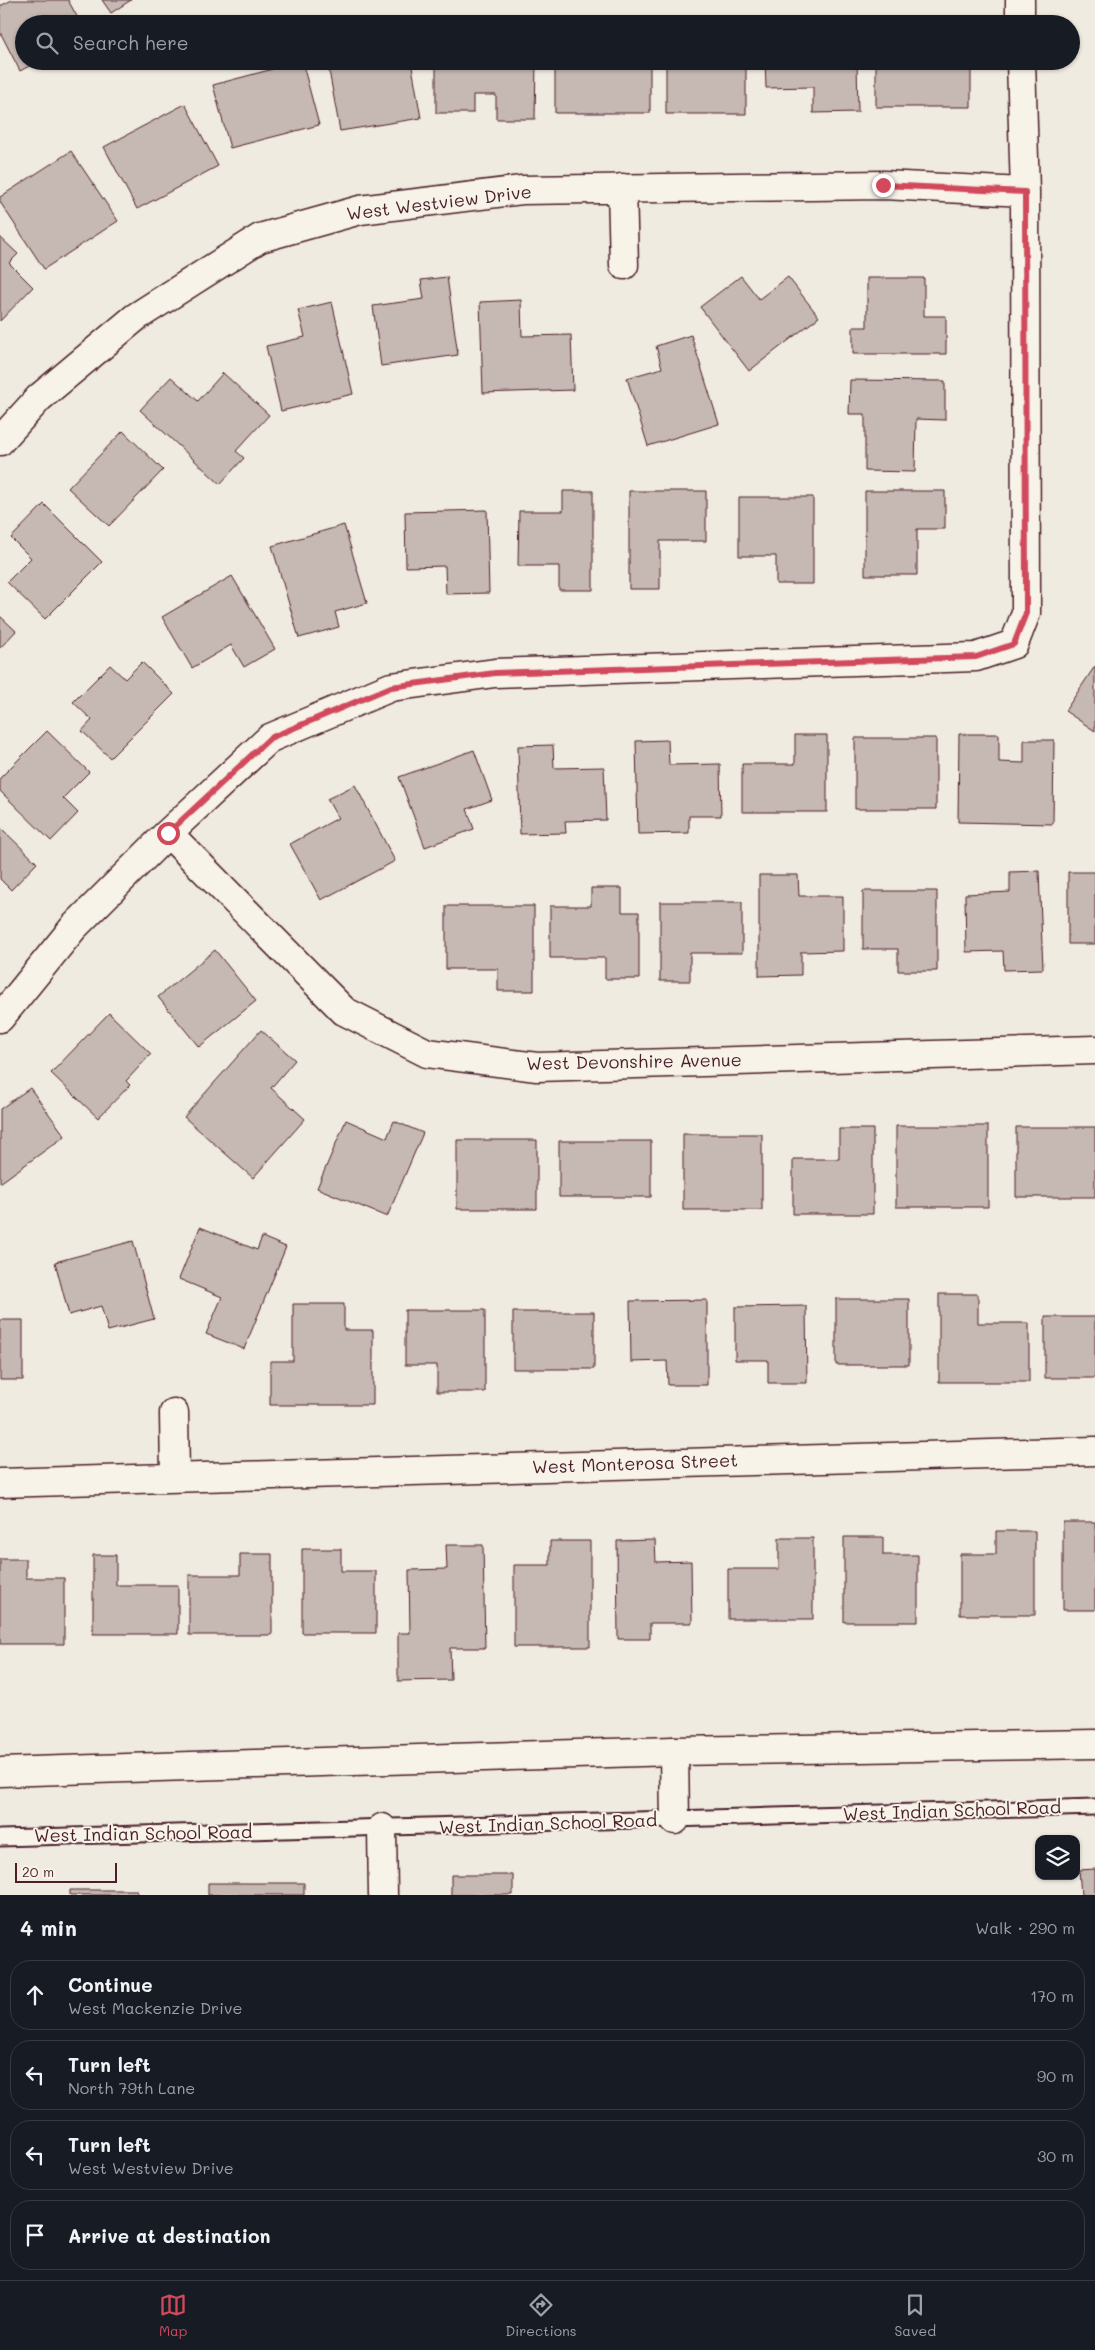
<!DOCTYPE html>
<meta charset="utf-8">
<style>
body{margin:0;font-family:Mali,sans-serif;background:#242831;color:#f1f3f6}
.controls{position:absolute;right:15px;bottom:15px;display:grid;overflow:hidden;border-radius:10px;box-shadow:0 1px 4px #0004}
.controls button{width:45px;height:45px;display:grid;place-items:center;padding:0;border:0;border-bottom:1px solid #363941;background:#171b24;color:#f1f3f6;font:25px sans-serif}
.scale{position:absolute;left:15px;bottom:12px;width:102px;box-sizing:border-box;padding-left:5px;border:2px solid #4a1f2b;border-top:0;font-size:14px;line-height:18px;white-space:nowrap;color:#4a1f2b;-webkit-text-stroke:4px #f7f3e8;paint-order:stroke}
.stop{position:absolute;width:15px;height:15px;margin:-11px;border:4px solid #d1495b;border-radius:50%;background:#fff}
.stop.end{background:#d1495b;border-color:#fff;box-shadow:0 1px 5px #0008}
.list{margin:0;padding:0;list-style:none}
h2{display:flex;justify-content:space-between;align-items:center;height:65px;margin:0;padding:0 20px;font-size:21px}
h2 small{font-size:16px;font-weight:400;color:#9ea1a6}
.list li{display:grid;grid-template-columns:32px 1fr auto;gap:15px;align-items:center;box-sizing:border-box;height:70px;margin:0 10px 10px;padding:0 10px;border:1px solid #363941;border-radius:20px}
.list b{display:block;font-size:19px;white-space:nowrap}
.list p{margin:0;font-size:16px;white-space:nowrap;color:#9ea1a6}
.list em{font-size:16px;font-style:normal;color:#9ea1a6}
.icon{flex:none;width:28px;height:28px;fill:none;stroke:currentColor;stroke-width:2;stroke-linecap:round;stroke-linejoin:round}
.map{position:relative;flex:none;width:1095px;height:1895px;overflow:hidden}
.search{position:absolute;background:#171b24;box-shadow:0 1px 4px #0004;left:15px;right:15px;top:15px;height:55px;display:flex;align-items:center;gap:12px;box-sizing:border-box;padding:0 18px;border-radius:28px;color:#9ea1a6;font-size:19px}
.sheet{height:385px;background:#171b24}
nav{display:flex;justify-content:space-around;align-items:center;box-sizing:border-box;height:70px;border-top:1px solid #363941;background:#171b24;font-size:14px;color:#9ea1a6}
nav a{display:grid;justify-items:center;gap:2px}
nav .on{color:#d1495b}
.map>svg:first-child{display:block}
.building{fill:#c6b8b3;stroke:#4a1f2b}
.lines{fill:none;stroke-linecap:round;stroke-linejoin:round}
.service-casing{stroke:#4a1f2b;stroke-width:19}
.minor-casing{stroke:#4a1f2b;stroke-width:31}
.secondary-casing{stroke:#4a1f2b;stroke-width:31}
.service{stroke:#f7f3e8;stroke-width:15}
.minor{stroke:#f7f3e8;stroke-width:28}
.secondary{stroke:#f7f3e8;stroke-width:28}
.route{stroke:#d1495b;stroke-width:6}
.labels{text-anchor:middle;stroke-width:4;stroke-linejoin:round;paint-order:stroke}
.street-label{font-size:18px;fill:#4a1f2b;stroke:#f7f3e8}
</style>
<div class="map">
<svg width="1095" height="1895" viewBox="0 0 1095 1895">
<rect width="100%" height="100%" fill="#f0ebe0"/>
<filter id="ink" filterUnits="userSpaceOnUse"><feTurbulence type="fractalNoise" baseFrequency=".02" numOctaves="2"/><feDisplacementMap in="SourceGraphic" scale="10" xChannelSelector="R" yChannelSelector="G"/><feConvolveMatrix kernelMatrix="1 2 1 2 8 2 1 2 1" color-interpolation-filters="sRGB"/></filter>
<g filter="url(#ink)">
<path class="building" d="M12 0H68L81 24H24V61H39L20 71 0 32V6Z
M102 0H131L111 13Z
M466 19H536V24H466Z
M796 20H857V24H796Z
M270 61H302L319 125 230 148 213 85 273 69Z
M349 61H411L421 118 340 131 328 65Z
M436 61H536L535 119H496V95H473V113H436Z
M555 61H650V113H555Z
M666 61H746V114H666Z
M765 61H857L858 112 813 113V87L766 88Z
M876 61H971V107H876Z
M185 104 218 166 137 209 104 147Z
M71 151 118 221 44 269 0 202V197Z
M0 237 18 254 9 263 33 287 0 321Z
M741 276 759 299 788 277 819 317 749 371 700 307Z
M447 277 458 355 381 366 373 306 424 299 421 280Z
M867 278H924V316H946V354H853V327H867Z
M521 300 522 336 571 335 573 390 483 393 480 302Z
M332 302 353 394 281 411 266 346 305 337 298 310Z
M691 335 719 424 648 446 627 378 662 368 656 346Z
M223 373 269 415 236 451 244 458 220 484 140 410 171 377 198 401Z
M850 380 945 381V420L916 419 915 472 865 471V414H849Z
M123 431 163 470 109 526 68 488Z
M563 491H593V590H559V566H518L519 511H563Z
M629 491H706V541H660V589H629Z
M865 491H945V529H917V575H865Z
M739 497H813V584H776V556H739Z
M44 504 102 562 45 619 7 582 31 558 11 538Z
M487 510 489 593 446 594 445 566 406 567 405 512Z
M344 525 367 603 335 612 339 627 299 638 272 546Z
M232 576 275 649 244 667 231 645 192 668 162 617Z
M0 616 16 631 0 648Z
M142 662 174 694 110 758 82 731 92 720 73 702 110 665 125 679Z
M1095 666V731L1065 711Z
M47 731 89 772 63 798 78 813 51 841 0 791V778Z
M959 734H999V762L1024 763V740H1054L1053 824 958 822Z
M795 735H827V812H742V764H795Z
M855 738H936V809H855Z
M668 740 669 765 720 764 721 816H689V833L638 834 636 741Z
M553 745 554 768 604 767 606 820 565 821 566 833 520 834 518 746Z
M474 750 492 800 467 809 474 829 425 847 399 777Z
M355 785 395 861 321 900 290 844 338 818 327 799Z
M0 827 37 863 11 890 0 879Z
M1039 871 1043 969 1004 970 1003 951 966 952 965 894 1010 892V872Z
M1068 872H1095V944H1068Z
M759 875H798L799 896H843V951L801 952V975L759 976Z
M591 888H622V912H639V979H605V958H550V906H591Z
M863 891H937V971H898V949H863Z
M660 902H742V953H690V981H660Z
M446 906H534V991H498V969H446Z
M215 950 256 1001 199 1047 158 997Z
M109 1013 151 1054 126 1081 130 1085 98 1118 51 1073Z
M261 1030 295 1060 271 1088 305 1119 253 1178 184 1117Z
M30 1088 65 1136 0 1183V1109Z
M346 1120 387 1138 394 1121 423 1133 387 1217 317 1188Z
M896 1126H988V1207H896Z
M1016 1127H1095V1197H1016Z
M839 1129H873V1214H793V1159H839Z
M683 1134H762V1210H683Z
M457 1140H537V1209H457Z
M559 1141H651V1197H559Z
M200 1227 257 1250 262 1237 286 1247 244 1349 206 1334 222 1297 179 1279Z
M133 1241 154 1319 108 1331 101 1306 69 1315 55 1262Z
M939 1294H978V1323H1029V1382H939Z
M836 1299H909V1365H836Z
M707 1300V1385H668L667 1361 631 1362 630 1301Z
M293 1304H344V1330H373V1405H270V1361H293Z
M806 1306 807 1383H768V1360H735V1307Z
M405 1310H485V1392H437V1365H405Z
M513 1312H594V1369H513Z
M1045 1317H1095V1378H1045Z
M0 1320H23V1380H0Z
M1063 1522H1095V1610H1063Z
M996 1531H1035V1615H960V1554H996Z
M844 1537H883V1555H918V1622H844Z
M779 1538H813V1619H728V1569H779Z
M655 1540 656 1562 691 1561 692 1623H650V1639H618L617 1541Z
M550 1541H590V1647H514V1565H550Z
M446 1545H483L485 1648H450L451 1680 398 1681V1633H410L409 1570 447 1569Z
M302 1549H341V1571H376V1633H302Z
M240 1554H272V1635H189V1575H240Z
M93 1555H116V1585H178V1634H93Z
M0 1559H26V1578H64V1644H0Z
M1095 1869V1895H1081L1079 1870Z
M451 1875H513V1895H451Z
M208 1883H304V1895H208Z
M70 1890H137V1895H70Z"/>
<g class="lines">
<defs>
<path id="service" d="M0 1838 1095 1807"/>
<path id="minor" d="M1020 0V24
M622 188 624 265
M0 441 39 398 136 317 260 238 360 210 522 190 883 185 1025 192
M168 833 344 1011 427 1053 537 1067 1095 1050
M0 1018 74 927 168 833 270 738 391 687 495 673 976 657 1014 644 1026 613 1025 192 1021 61
M174 1413 175 1476
M0 1483 1095 1451
M674 1751 675 1820
M382 1828 383 1895"/>
<path id="secondary" d="M0 1772 674 1751 1095 1744"/>
</defs>
<use href="#service" class="service-casing"/>
<use href="#minor" class="minor-casing"/>
<use href="#secondary" class="secondary-casing"/>
<use href="#service" class="service"/>
<use href="#minor" class="minor"/>
<use href="#secondary" class="secondary"/>
</g>
</g>
<g class="lines" filter="url(#ink)">
<path class="route" d="M168 833 270 738 391 687 495 673 976 657 1014 644 1026 613 1025 192 883 185"/>
</g>
<g class="labels">
<g class="street-label">
<text transform="translate(439 203) rotate(-7)" y="6">West Westview Drive</text>
<text transform="translate(634 1062) rotate(-1)" y="6">West Devonshire Avenue</text>
<text transform="translate(635 1464) rotate(-2)" y="6">West Monterosa Street</text>
<text transform="translate(952 1811) rotate(-2)" y="6">West Indian School Road</text>
<text transform="translate(548 1824) rotate(-2)" y="6">West Indian School Road</text>
<text transform="translate(143 1834) rotate(-1)" y="6">West Indian School Road</text>
</g>
</g>
</svg>
<div class="controls">
<button><svg class="icon" aria-label="layers" viewBox="0 0 24 24"><path d="M12 4l9 5-9 5-9-5zM3 14l9 5 9-5"/></svg></button>
</div>
<div class="scale">20 m</div>
<div class="stop" style="left:168px;top:833px"></div>
<div class="stop end" style="left:883px;top:185px"></div>
<div class="search"><svg class="icon" aria-label="search" viewBox="0 0 24 24"><circle cx="10" cy="10" r="6"/><path d="M15 15l6 6"/></svg>Search here</div>
</div>
<section class="sheet">
<h2>4 min<small>Walk · 290 m</small></h2>
<ul class="list">
<li><svg class="icon" aria-label="ahead" viewBox="0 0 24 24"><path d="M12 20V5M6 11l6-6 6 6"/></svg><div><b>Continue</b><p>West Mackenzie Drive</p></div><em>170 m</em></li>
<li><svg class="icon" aria-label="left" viewBox="0 0 24 24"><path d="M17 20v-9H6M10 6l-5 5 5 5"/></svg><div><b>Turn left</b><p>North 79th Lane</p></div><em>90 m</em></li>
<li><svg class="icon" aria-label="left" viewBox="0 0 24 24"><path d="M17 20v-9H6M10 6l-5 5 5 5"/></svg><div><b>Turn left</b><p>West Westview Drive</p></div><em>30 m</em></li>
<li><svg class="icon" aria-label="arrive" viewBox="0 0 24 24"><path d="M6 21V4h12l-3 4 3 4H6"/></svg><div><b>Arrive at destination</b></div></li>
</ul>
</section>
<nav>
<a class="on"><svg class="icon" aria-label="map" viewBox="0 0 24 24"><path d="M3 6l6-2 6 2 6-2v14l-6 2-6-2-6 2zM9 4v14M15 6v14"/></svg>Map</a>
<a><svg class="icon" aria-label="directions" viewBox="0 0 24 24"><path d="M12 3l9 9-9 9-9-9zM9 14v-3h6M13 9l2 2-2 2"/></svg>Directions</a>
<a><svg class="icon" aria-label="saved" viewBox="0 0 24 24"><path d="M7 4h10v16l-5-4-5 4z"/></svg>Saved</a>
</nav>
